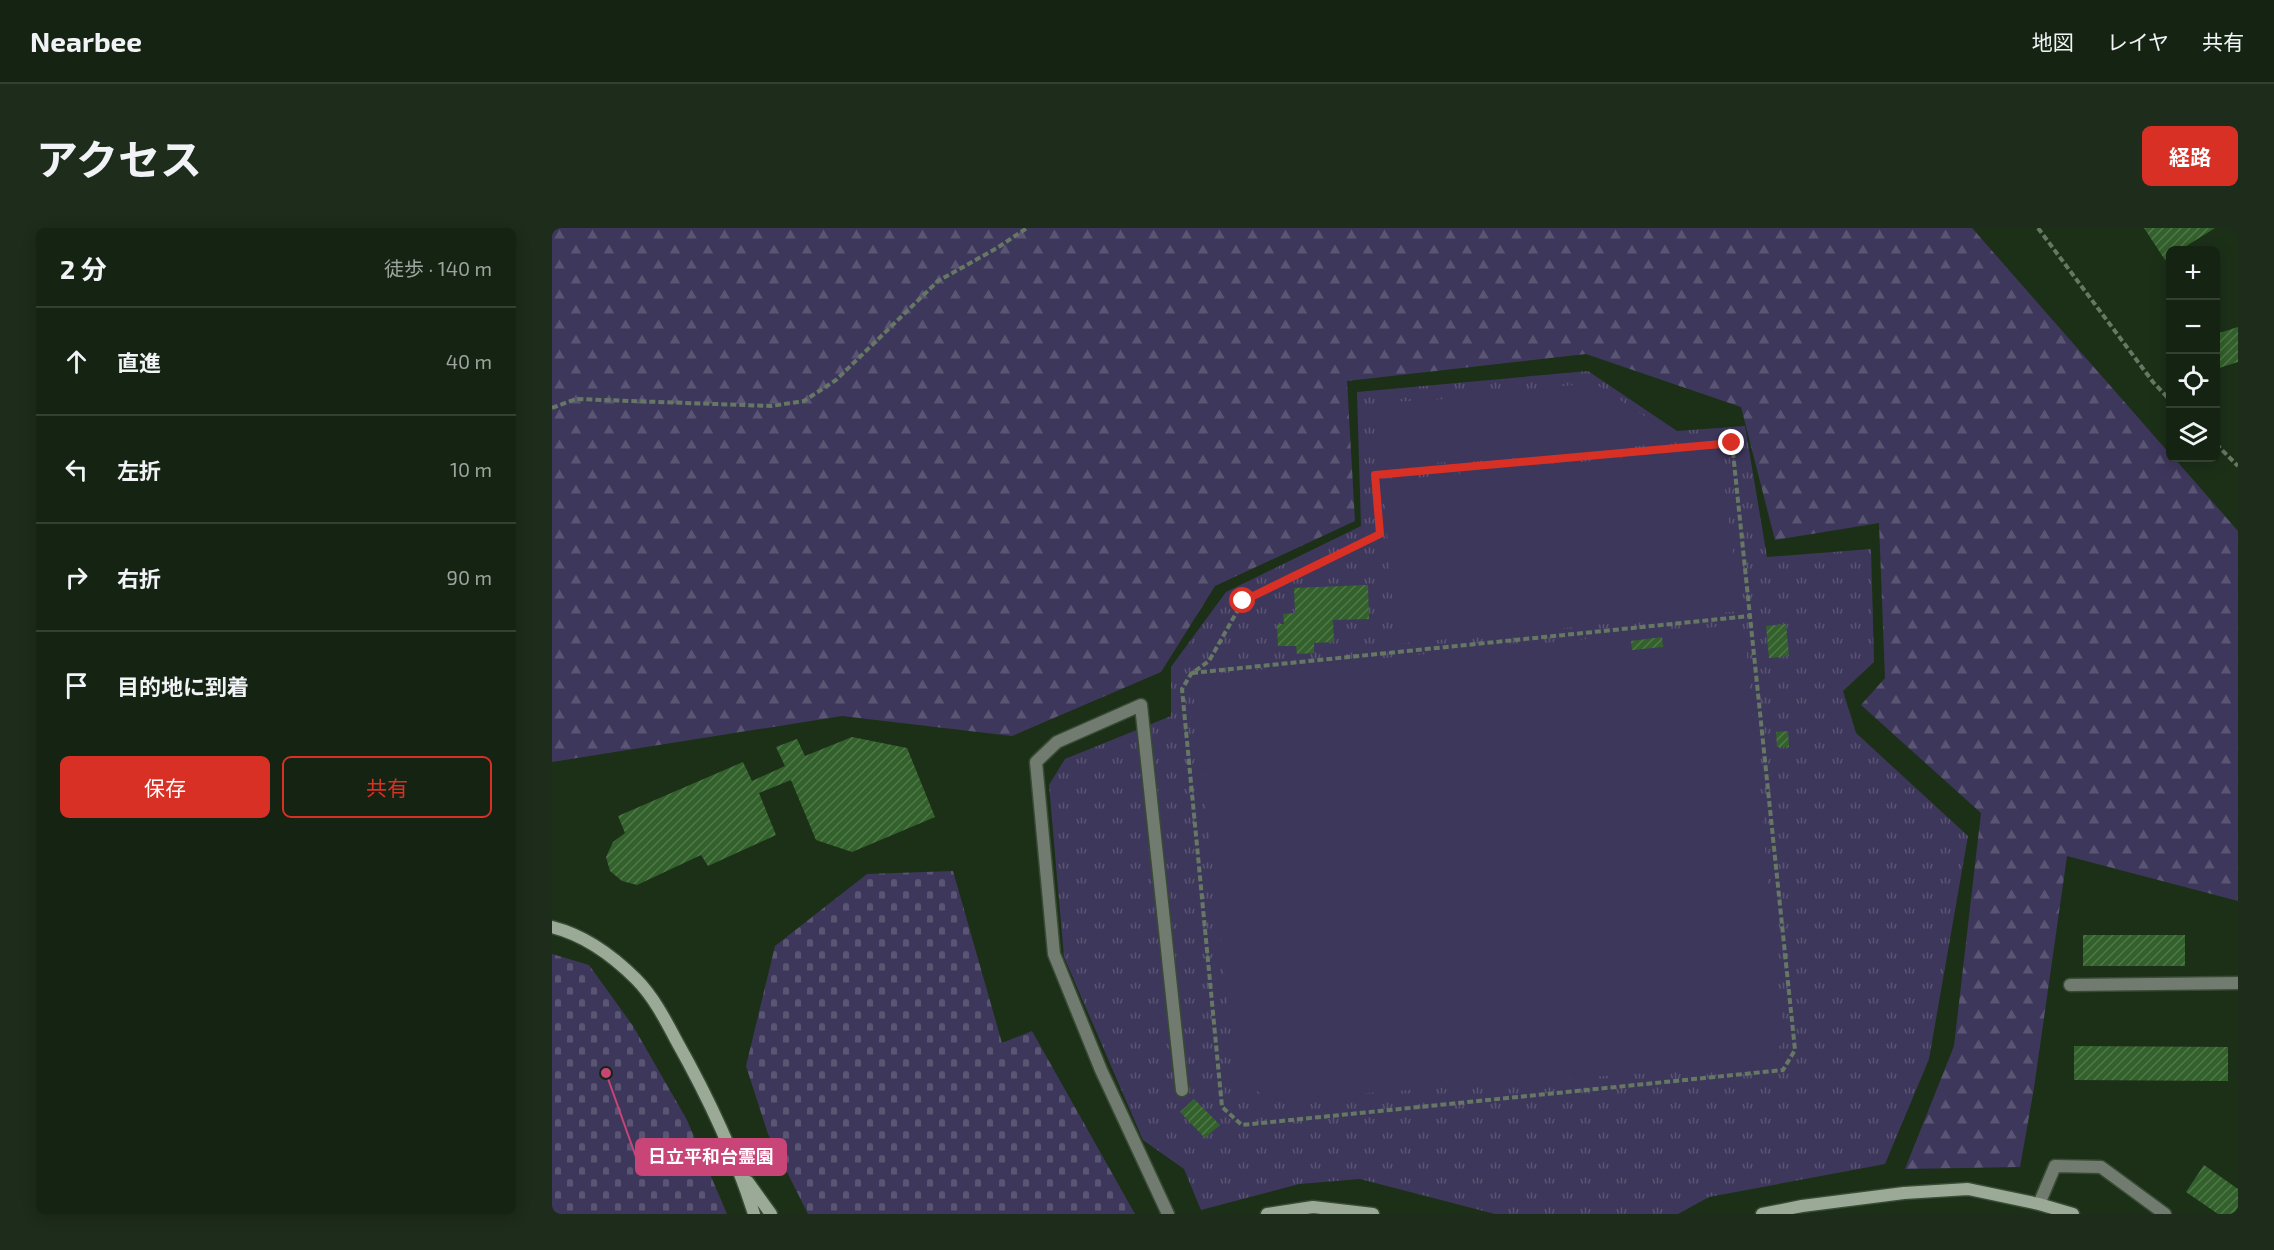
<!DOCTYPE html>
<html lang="ja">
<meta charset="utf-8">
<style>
body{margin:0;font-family:"Exo 2","Noto Sans JP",sans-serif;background:#1e2c1b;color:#f1f3f6}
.controls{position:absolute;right:18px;top:18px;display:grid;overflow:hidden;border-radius:9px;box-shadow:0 3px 15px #0003}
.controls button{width:54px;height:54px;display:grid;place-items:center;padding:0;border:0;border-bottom:2px solid #344132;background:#152412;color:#f1f3f6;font:30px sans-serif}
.stop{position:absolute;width:18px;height:18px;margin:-14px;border:4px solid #d93025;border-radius:50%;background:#fff}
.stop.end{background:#d93025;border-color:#fff;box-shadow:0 2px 6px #0008}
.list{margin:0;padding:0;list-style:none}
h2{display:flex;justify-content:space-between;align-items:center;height:78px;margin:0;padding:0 24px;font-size:26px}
h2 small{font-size:20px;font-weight:400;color:#9da49f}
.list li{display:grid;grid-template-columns:39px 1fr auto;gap:18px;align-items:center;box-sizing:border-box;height:108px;padding:0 24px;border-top:2px solid #344132}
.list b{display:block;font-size:22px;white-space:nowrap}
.list em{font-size:20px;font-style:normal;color:#9da49f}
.actions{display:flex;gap:12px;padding:18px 24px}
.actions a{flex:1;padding:14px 0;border:2px solid #d93025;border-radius:9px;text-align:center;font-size:21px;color:#d93025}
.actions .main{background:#d93025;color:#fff}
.icon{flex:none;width:33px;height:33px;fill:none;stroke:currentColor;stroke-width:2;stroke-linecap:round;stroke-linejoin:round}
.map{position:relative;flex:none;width:1686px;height:986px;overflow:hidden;border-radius:9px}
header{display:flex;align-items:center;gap:36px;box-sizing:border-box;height:84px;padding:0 30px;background:#152412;border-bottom:2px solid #344132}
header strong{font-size:28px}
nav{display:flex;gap:33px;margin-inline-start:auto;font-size:21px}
.intro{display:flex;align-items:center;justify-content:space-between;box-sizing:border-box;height:144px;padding:0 36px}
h1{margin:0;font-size:42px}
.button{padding:15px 27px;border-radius:9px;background:#d93025;color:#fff;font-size:21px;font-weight:700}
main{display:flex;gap:36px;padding:0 36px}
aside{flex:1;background:#152412;border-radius:9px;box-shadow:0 3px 15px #0003}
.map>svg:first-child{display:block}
.grass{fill:url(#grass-tufts)}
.forest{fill:url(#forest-firs)}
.cemetery{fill:url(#cemetery-stones)}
.pitch{fill:#3e375c}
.building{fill:url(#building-hatch)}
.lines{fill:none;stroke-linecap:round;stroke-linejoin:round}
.lane-casing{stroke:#384b35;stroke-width:15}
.street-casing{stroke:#384b35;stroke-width:15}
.secondary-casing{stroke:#384b35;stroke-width:15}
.path{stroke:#667863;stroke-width:4;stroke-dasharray:6 3;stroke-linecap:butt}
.lane{stroke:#717b6f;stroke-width:12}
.street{stroke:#717b6f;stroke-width:12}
.secondary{stroke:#9aaa96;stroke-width:12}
.route{stroke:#d93025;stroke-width:8}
.leader{fill:none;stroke:#c94477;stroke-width:2}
.callout-dot{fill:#c94477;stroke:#13260f;stroke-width:2}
.callout{fill:#c94477;stroke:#c94477;stroke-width:2}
.callout-label{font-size:18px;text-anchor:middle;font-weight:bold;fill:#fff}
</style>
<header>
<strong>Nearbee</strong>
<nav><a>地図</a><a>レイヤ</a><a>共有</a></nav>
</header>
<div class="intro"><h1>アクセス</h1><a class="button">経路</a></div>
<main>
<aside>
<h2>2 分<small>徒歩 · 140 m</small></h2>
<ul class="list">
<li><svg class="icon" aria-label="ahead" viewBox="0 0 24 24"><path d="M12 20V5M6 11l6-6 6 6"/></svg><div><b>直進</b></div><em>40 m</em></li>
<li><svg class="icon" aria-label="left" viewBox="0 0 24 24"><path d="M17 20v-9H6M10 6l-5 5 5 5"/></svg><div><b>左折</b></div><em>10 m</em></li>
<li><svg class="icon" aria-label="right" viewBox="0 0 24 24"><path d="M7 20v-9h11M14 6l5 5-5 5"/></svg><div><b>右折</b></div><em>90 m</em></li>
<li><svg class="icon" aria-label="arrive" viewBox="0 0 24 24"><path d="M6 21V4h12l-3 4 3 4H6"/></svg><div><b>目的地に到着</b></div></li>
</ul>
<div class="actions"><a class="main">保存</a><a>共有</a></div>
</aside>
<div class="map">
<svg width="1686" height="986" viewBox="0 0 1686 986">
<defs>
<pattern id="grass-tufts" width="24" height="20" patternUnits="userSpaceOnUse" patternTransform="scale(1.5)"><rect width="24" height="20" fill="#3e375c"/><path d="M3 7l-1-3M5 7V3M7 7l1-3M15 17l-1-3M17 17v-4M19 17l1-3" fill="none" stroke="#5a5573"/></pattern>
<pattern id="forest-firs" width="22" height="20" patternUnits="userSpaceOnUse" patternTransform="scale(1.5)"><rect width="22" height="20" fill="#3e375c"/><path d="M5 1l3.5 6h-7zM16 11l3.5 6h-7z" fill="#5a5573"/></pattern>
<pattern id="cemetery-stones" width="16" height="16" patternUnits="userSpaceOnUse" patternTransform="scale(1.5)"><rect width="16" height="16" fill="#3e375c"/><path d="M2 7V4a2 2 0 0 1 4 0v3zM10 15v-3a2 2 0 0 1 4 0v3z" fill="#5a5573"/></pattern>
<pattern id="building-hatch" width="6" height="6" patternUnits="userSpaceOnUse" patternTransform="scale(1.5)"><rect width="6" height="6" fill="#33612b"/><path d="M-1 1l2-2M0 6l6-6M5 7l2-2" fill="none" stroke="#51784a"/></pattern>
</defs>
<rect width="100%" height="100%" fill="#1c3018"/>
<path class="grass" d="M1036 143 1125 203 1193 198 1215 329 1319 321 1322 434 1291 463 1304 505 1416 608 1377 831 1333 936 1157 969 1126 986H943L808 951 747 956 649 982 632 941 591 912 512 729 497 557 513 531 619 488V439L674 364 809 298 805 164Z"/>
<path class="forest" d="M0 0H1420L1618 226V230H1622L1686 303V673L1515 628 1482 860 1468 939 1353 941 1402 818 1429 585 1309 477 1333 450 1327 295 1223 312 1189 179 1034 126 795 153 803 293 663 358 609 444 460 508 290 488 0 534Z"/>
<path class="cemetery" d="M401 643 450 815 480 803 583 986H256L216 906 194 838 223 718 315 646Z
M0 726 37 737 81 798 135 892 175 986H0Z"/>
<path class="pitch" d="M1042 155 1115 203 1118 215 903 235 901 169Z
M896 171 899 234 825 237 822 175Z
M1168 221 1188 383 844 416 831 253Z
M1175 398 1193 407 1231 812 1217 836 718 872 684 848 642 469 653 447Z"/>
<path class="building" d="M1592 0H1663L1628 22H1618V28L1613 32Z
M1686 99V134L1664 141V106Z
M816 357 817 391 781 392 782 414 762 415V425L745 426 744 418H726L725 396H732L731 386 743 385 742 360Z
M1234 396 1237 428 1217 430 1214 398Z
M1110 409 1111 419 1080 422 1079 413Z
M1236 503 1237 519H1225L1224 504Z
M300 509 355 520 383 589 300 624 264 612 239 552 207 565 224 607 156 638 149 627 85 657 70 653 58 643 54 629 61 614 73 605 66 588 191 534 200 553 233 538 224 519 245 511 253 528Z
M1531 707H1633V738H1531Z
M1522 818 1676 819V853L1522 852Z
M642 871 668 897 653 910 628 884Z
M1652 937 1686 961V986H1666L1634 964Z"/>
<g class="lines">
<defs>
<path id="lane" d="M616 986 549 842 502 726 484 534 505 514 589 477 630 862"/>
<path id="street" d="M1518 757 1686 755
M1487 976 1503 938 1549 939 1613 986"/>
<path id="secondary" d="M0 699C32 707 61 728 84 751 101 768 113 791 124 812 155 867 183 926 202 986
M196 954 219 986
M715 986 761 979 821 986
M1210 986 1250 978 1352 965 1416 961 1487 976 1521 986"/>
</defs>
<use href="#lane" class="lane-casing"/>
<use href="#street" class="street-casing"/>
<use href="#secondary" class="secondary-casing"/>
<path class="path" d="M1486 0 1601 154 1618 172
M0 180 24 171 219 178 252 173 284 152 386 53 445 20 475 0
M1180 215 1243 822 1231 842 690 897 670 879 630 461 639 446 657 433 691 373 828 306 823 247Z
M1664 216 1686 238
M640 445 1198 388"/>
<use href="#lane" class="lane"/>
<use href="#street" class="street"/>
<use href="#secondary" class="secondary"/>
</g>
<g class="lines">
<path class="route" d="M691 373 828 306 823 247 1180 215"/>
</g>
<path class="leader" d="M54 845L84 929"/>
<circle class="callout-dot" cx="54" cy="845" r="6"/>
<rect class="callout" x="84" y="911" width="150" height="36" rx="6"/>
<g class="callout-label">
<text x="159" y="935">日立平和台霊園</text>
</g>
</svg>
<div class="controls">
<button>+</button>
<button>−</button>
<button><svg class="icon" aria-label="locate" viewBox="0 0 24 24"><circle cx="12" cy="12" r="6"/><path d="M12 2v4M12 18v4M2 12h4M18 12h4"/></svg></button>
<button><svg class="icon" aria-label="layers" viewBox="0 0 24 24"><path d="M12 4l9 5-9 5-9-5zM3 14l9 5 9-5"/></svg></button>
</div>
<div class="stop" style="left:691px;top:373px"></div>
<div class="stop end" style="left:1180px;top:215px"></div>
</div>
</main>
